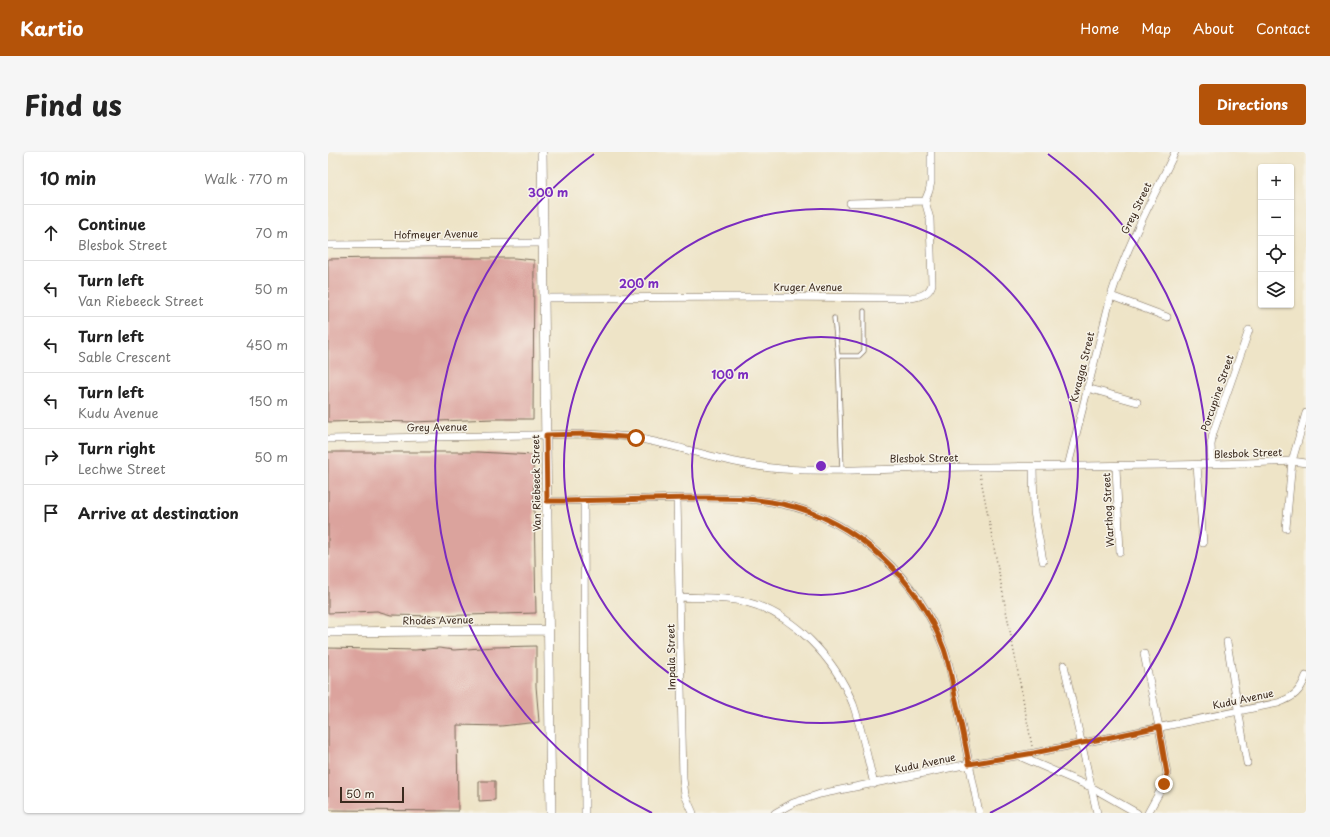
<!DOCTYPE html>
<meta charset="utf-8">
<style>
body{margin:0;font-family:"Playpen Sans",sans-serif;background:#f6f6f6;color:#222}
.controls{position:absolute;right:12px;top:12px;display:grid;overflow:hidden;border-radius:4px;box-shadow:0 1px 3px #0004}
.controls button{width:36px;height:36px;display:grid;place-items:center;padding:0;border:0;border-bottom:1px solid #e0e0e0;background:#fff;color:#222;font:20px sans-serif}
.scale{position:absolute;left:12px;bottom:10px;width:64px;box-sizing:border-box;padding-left:4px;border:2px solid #3b2a1e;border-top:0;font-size:11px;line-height:14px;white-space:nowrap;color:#3b2a1e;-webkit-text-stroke:3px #f7f3e8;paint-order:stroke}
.stop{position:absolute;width:12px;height:12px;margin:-9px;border:3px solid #b45309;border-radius:50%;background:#fff}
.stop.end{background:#b45309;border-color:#fff;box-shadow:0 1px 4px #0008}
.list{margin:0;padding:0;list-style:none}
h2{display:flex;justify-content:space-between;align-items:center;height:52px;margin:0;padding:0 16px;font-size:17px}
h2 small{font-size:13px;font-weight:400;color:#767676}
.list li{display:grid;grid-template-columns:26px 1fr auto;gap:12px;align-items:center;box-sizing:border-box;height:56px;padding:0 16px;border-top:1px solid #e0e0e0}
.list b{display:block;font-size:15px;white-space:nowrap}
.list p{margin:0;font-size:13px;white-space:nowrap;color:#767676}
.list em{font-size:13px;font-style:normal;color:#767676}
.icon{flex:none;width:22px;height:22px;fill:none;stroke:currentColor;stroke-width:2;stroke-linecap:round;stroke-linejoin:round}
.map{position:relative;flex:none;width:978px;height:661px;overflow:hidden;border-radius:4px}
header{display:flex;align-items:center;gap:24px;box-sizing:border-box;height:56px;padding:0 20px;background:#b45309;color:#fff}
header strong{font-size:19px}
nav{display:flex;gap:22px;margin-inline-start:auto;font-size:14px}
.intro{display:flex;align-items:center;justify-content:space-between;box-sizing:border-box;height:96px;padding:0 24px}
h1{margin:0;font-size:28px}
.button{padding:10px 18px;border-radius:4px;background:#b45309;color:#fff;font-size:14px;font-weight:700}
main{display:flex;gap:24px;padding:0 24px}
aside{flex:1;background:#fff;border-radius:4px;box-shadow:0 1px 3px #0004}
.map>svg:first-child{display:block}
.building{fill:#dba39d}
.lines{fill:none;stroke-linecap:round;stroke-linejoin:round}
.service-casing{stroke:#7a6b59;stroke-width:5}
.minor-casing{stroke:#7a6b59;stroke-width:8}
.tertiary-casing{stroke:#7a6b59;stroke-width:10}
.path{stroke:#7a6b59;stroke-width:1.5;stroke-dasharray:1 3;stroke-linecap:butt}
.service{stroke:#fff;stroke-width:3.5}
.minor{stroke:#fff;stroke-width:7}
.tertiary{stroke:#fff;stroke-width:9}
.route{stroke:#b45309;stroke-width:5}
.ring{fill:none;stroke:#7b2cbf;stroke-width:2}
.labels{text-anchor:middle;stroke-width:3;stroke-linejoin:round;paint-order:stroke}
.street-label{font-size:10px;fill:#3b2a1e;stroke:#f7f3e8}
.centre{fill:#7b2cbf;stroke:#f7f3e8;stroke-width:2}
.ring-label{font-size:12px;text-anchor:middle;font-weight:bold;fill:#7b2cbf;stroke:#f7f3e8;stroke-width:3;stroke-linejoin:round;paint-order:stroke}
</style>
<header>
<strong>Kartio</strong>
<nav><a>Home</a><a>Map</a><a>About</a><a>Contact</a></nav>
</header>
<div class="intro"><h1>Find us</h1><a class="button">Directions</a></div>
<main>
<aside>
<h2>10 min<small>Walk · 770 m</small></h2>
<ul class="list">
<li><svg class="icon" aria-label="ahead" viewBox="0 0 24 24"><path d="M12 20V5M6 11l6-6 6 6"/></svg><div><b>Continue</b><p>Blesbok Street</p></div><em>70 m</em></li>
<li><svg class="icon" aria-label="left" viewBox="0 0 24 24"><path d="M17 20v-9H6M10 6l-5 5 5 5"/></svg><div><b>Turn left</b><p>Van Riebeeck Street</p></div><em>50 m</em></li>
<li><svg class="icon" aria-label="left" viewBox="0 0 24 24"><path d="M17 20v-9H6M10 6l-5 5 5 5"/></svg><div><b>Turn left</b><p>Sable Crescent</p></div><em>450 m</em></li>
<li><svg class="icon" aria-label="left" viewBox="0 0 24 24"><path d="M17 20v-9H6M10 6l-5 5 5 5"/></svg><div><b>Turn left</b><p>Kudu Avenue</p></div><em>150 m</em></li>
<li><svg class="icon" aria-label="right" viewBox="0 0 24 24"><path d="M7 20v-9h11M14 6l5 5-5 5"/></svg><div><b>Turn right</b><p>Lechwe Street</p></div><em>50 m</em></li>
<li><svg class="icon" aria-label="arrive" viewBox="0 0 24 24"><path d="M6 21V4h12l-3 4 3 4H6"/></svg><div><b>Arrive at destination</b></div></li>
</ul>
</aside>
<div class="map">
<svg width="978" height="661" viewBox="0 0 978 661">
<rect width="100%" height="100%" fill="#f7f3e8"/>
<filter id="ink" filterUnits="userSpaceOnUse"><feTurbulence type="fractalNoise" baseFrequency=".025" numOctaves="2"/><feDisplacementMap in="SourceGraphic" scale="8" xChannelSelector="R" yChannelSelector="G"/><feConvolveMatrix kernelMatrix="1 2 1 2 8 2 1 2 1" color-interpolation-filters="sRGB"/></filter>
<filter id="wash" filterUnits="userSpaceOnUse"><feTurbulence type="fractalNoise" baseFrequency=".012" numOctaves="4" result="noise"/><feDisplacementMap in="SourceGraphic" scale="16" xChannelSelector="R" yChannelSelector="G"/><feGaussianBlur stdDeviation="0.9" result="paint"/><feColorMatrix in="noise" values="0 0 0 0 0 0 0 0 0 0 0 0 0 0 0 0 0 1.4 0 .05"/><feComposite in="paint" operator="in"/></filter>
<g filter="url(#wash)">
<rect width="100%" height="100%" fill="#eee4c7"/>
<g id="blocks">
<path class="building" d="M43 106H186L206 108 205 267H166L85 270 42 269 0 270V107Z
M0 300H150L205 303 208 461 106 464 63 463 49 459 0 461Z
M208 494V534L211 570 173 574 129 573 130 659 0 658V496L87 498 111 496 126 498 166 495Z
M151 629H167V648L151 649Z"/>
</g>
</g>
<g filter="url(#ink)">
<use href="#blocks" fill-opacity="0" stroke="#7a6b59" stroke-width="1"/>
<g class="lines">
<defs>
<path id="service" d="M506 166 510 204 514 318
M510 204H531L536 199V159"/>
<path id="minor" d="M522 51 597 49
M0 93 215 91
M783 144 839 165
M216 146 447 145 582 146C591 145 602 142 604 132L602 67 597 49 601 39 603 30V0
M759 236 809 250
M0 287 258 282C278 283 298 283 318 288 363 297 408 314 454 317 519 321 585 315 650 315 755 313 860 315 964 309L978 311
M884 312 883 293 885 281 921 178
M869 313 875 391
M740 314 783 144C799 93 824 48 847 0
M705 315 706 360 715 409
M788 315 792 400
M349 346 355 627 357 643 365 661
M219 349C265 349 312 347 358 346 389 346 422 345 453 352 526 366 591 427 616 497 623 516 626 536 630 556 637 591 644 626 651 661
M256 349 257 661
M958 376 964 309 978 261
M352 445C374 446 397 445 418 450 466 462 507 507 525 552 534 578 539 605 546 632
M899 490 919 611
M816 502 831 575 839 622 836 632 820 661
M736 513 769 661
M691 604 763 635 809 661
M447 661 465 651 492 642 641 612 706 601 950 551C966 545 972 540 978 524"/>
<path id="tertiary" d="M214 0 223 661
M0 480 220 478"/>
</defs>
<use href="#service" class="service-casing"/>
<use href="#minor" class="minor-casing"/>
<use href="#tertiary" class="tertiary-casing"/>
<path class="path" d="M652 322 704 594"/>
<use href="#service" class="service"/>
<use href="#minor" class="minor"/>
<use href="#tertiary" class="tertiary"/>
</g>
</g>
<g class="lines" filter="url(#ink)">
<path class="route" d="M308 286 258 282 218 283 219 349C266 349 313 347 361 346 391 346 423 345 454 352 527 367 590 427 616 497 621 512 624 528 627 544 632 566 637 589 641 612L706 601 831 575 839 622 836 632"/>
</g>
<g class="ring">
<circle cx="493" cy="314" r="129"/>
<circle cx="493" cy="314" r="257"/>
<path d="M324 661A386 386 0 0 1 266 2M720 2A386 386 0 0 1 662 661"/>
</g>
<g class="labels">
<g class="street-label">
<text transform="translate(808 56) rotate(-64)" y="4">Grey Street</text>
<text transform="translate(108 82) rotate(-1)" y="4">Hofmeyer Avenue</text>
<text x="480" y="139">Kruger Avenue</text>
<text transform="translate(754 215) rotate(-76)" y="4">Kwagga Street</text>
<text transform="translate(889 241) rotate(-71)" y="4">Porcupine Street</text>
<text transform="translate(109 275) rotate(-1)" y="4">Grey Avenue</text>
<text transform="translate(920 301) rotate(-2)" y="4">Blesbok Street</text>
<text transform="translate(596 306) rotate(-1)" y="4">Blesbok Street</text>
<text transform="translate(208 331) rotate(-91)" y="4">Van Riebeeck Street</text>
<text transform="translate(780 358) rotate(-93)" y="4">Warthog Street</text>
<text transform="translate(110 468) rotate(-1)" y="4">Rhodes Avenue</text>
<text transform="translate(343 505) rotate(-91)" y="4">Impala Street</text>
<text transform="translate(915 547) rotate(-12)" y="4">Kudu Avenue</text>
<text transform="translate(597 611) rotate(-12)" y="4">Kudu Avenue</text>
</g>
</g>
<circle cx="493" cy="314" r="6" class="centre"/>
<g class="ring-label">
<text x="220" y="45">300 m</text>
<text x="311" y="136">200 m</text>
<text x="402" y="227">100 m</text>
</g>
</svg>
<div class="controls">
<button>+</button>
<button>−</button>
<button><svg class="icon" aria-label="locate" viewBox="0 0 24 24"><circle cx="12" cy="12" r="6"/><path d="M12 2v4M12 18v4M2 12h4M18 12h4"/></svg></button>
<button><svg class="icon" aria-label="layers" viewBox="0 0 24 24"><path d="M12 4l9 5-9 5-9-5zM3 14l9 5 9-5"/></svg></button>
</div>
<div class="scale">50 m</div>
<div class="stop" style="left:308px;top:286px"></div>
<div class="stop end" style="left:836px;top:632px"></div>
</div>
</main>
